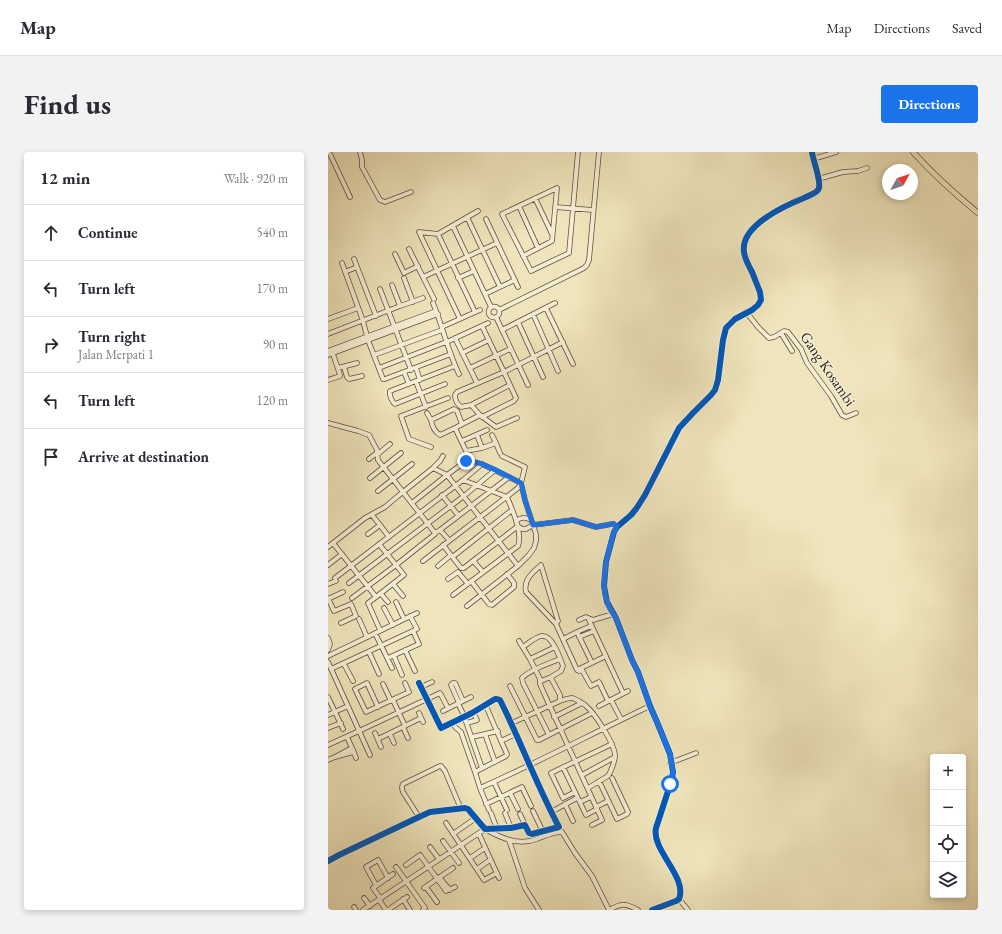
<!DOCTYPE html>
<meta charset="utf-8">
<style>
body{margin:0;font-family:"EB Garamond",serif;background:#f2f2f3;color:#2b2b33}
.controls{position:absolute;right:12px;bottom:12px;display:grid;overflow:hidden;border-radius:4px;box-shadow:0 2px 6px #0003}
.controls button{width:36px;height:36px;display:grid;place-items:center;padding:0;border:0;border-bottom:1px solid #e1e1e2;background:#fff;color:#2b2b33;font:20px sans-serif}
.compass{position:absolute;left:554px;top:12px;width:36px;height:36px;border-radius:50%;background:#fff;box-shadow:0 2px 6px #0003;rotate:50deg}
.stop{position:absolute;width:12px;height:12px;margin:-9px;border:3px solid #1a73e8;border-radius:50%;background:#fff}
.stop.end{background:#1a73e8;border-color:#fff;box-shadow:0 1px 4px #0008}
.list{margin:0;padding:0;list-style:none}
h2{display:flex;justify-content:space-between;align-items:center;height:52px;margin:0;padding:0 16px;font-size:17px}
h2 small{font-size:13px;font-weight:400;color:#7c7c81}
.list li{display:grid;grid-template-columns:26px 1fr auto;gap:12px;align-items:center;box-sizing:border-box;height:56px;padding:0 16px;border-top:1px solid #e1e1e2}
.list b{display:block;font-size:15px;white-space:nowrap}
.list p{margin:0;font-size:13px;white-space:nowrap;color:#7c7c81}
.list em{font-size:13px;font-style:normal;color:#7c7c81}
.icon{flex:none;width:22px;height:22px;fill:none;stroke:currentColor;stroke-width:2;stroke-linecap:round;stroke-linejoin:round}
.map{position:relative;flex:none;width:650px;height:758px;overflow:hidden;border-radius:4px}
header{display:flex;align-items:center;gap:24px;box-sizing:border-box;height:56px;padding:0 20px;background:#fff;border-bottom:1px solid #e1e1e2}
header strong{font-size:19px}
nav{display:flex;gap:22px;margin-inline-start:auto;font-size:14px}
.intro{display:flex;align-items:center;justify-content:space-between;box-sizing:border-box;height:96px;padding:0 24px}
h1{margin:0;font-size:28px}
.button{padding:10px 18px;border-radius:4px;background:#1a73e8;color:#fff;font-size:14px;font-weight:700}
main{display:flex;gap:24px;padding:0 24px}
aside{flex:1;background:#fff;border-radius:4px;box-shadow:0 2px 6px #0003}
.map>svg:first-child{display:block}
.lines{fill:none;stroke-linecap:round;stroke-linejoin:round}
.minor-casing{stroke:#5b503f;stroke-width:5.5}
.major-casing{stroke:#2a1f16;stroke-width:6}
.minor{stroke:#f5edd3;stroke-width:4}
.major{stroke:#efe4bb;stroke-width:5}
.cycleway-casing{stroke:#f5edd3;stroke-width:8}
.cycleway{stroke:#0057b8;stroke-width:6}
.route{stroke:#1a73e8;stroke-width:5}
.labels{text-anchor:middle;stroke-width:3.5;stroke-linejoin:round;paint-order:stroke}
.street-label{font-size:15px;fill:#2a1f16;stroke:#f5edd3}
</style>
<header>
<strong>Map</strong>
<nav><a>Map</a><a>Directions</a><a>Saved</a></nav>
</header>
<div class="intro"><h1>Find us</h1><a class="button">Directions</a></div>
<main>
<aside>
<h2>12 min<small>Walk · 920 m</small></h2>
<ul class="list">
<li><svg class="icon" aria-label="ahead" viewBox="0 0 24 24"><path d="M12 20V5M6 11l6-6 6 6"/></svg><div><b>Continue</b></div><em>540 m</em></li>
<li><svg class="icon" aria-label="left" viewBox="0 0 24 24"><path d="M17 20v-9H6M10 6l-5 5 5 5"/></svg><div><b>Turn left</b></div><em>170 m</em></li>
<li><svg class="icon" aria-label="right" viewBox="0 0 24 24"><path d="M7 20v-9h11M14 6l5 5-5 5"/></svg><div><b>Turn right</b><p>Jalan Merpati 1</p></div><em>90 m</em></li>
<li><svg class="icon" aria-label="left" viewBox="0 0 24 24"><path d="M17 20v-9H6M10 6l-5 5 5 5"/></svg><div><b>Turn left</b></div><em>120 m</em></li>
<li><svg class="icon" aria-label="arrive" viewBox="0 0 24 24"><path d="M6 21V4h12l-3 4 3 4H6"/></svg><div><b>Arrive at destination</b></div></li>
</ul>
</aside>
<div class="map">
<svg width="650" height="758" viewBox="0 0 650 758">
<rect width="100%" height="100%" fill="#efe4bb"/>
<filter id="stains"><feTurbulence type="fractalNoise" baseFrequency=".005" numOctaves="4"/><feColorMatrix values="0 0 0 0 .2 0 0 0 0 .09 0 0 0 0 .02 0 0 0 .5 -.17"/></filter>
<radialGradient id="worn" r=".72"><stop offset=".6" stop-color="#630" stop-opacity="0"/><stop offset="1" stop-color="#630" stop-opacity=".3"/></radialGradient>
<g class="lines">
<defs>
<path id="minor" d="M1 0 22 45
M32 0 34 8V15L52 48 57 50 83 40
M485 7 508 0
M490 27 515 20 530 19 539 16
M229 36 174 62 203 119 241 101 250 0
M207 46 224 82
M191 54 210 96
M227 55 265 58
M139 65 172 135
M158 67 190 135
M125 74 163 155
M91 80 132 167
M91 80 110 82 150 59
M110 82 147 160
M81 97 106 147
M67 102 76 121 90 114
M195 104 224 89 229 36
M26 107 48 164
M14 111 35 169 40 188 55 227H57L123 202
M17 120 29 115
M95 125 169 91
M76 126 85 150
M130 126 146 119
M64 133 72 154
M52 137 83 218
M157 142 187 128
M105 151C115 175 120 200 131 222
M160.5 160a5.5 5.5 0 1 1 11 0a5.5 5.5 0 1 1-11 0Z
M218 156 245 212
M171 158 256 116 259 113 261 108 271 0
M419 161 430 175 441 186 446 185 456 179 460 180 473 197 479 211 503 244 514 263 518 265 528 261
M205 162 230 219
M168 165 200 233
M0 167 30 156
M190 170 215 225
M116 174 152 158
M174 178 227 151
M453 181 464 199
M0 182 72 154 95 146
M127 186 149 231
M121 189 160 171
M0 199 108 159
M134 201 161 188
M0 203 110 162
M46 203 114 178
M16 215 19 225 21 227 34 224
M10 216 29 211
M51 216 118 190
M88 216 92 228
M142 216 182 197
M76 220 81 232
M0 228 12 224V223L5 202
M88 230 98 255
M117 232 67 252C64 250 61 243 62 239L127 214
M182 233 143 253 152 263 168 275 189 266
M143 253 133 255C129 252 127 248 127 243L129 240 176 220 154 174
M99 261 103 268
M152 263 127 276 138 299 154 296 168 291 164 283
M154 265 186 249 188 246 176 220 235 190
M0 271 30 279 41 283 49 298 50 308 107 381V382L68 413 51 392
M127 276 112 283C107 280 104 274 103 268L126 257 129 259 134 272
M149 283 154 296
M134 289 159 278
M168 291 172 301
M103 295 81 287 73 264 120 246
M50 302 62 292
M41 307 50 300
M105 316 112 309 115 304
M42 326 73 301
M50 339 84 312
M114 343 130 363
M84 351 119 323 138 309 145 310 154 312 193 331
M44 363 52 373
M188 369C193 365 197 365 203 368
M190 374 194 377H198L205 373 245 368 268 375 284 372H286L289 375
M112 378 121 388
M107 381 112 378 181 325
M40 382 52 373 61 385
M5 391 37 366 57 355 70 344 105 316 119 323 190 414
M115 393 133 416H136L146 408
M0 395 5 391C19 409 34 427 48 445L76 423 68 413 24 446
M125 404 127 403 184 358
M95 409 190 336 193 331 197 315 174 304
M0 413 14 402
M110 414 123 403
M155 420 147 411 146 408 190 374
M7 426 135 328 154 312
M120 427 130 420 140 432
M143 429 161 452 164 453 186 435V431L179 422
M21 431 136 344 167 318
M0 432 8 429
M65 432 75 444
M53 442 60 450
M125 443 190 394C195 381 184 357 179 345L135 328
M48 445 40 451 52 478
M0 446 6 459 23 452 28 464 13 471
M0 447 15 440
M68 450 76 467
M139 454 190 414 201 403 206 396 208 389V382L197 348 193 331
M56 456 65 473
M31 467 39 485
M251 468 258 465 265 468 285 462
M261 468 295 541
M228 472 230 469 213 413C205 420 195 428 198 440L228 472 249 518 251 519 254 518 263 534 271 530 280 549
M249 480 263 474
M47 481 64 516
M251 485 266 479
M0 486 2 492 0 498
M235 487 249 480 264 511
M191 489 202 507 212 527V532L215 539 274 668 264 673
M195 495C199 492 209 484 214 484 224 482 232 506 235 514L233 519 223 525 224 528 232 543V549C235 548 240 546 244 546 248 547 254 551 257 553 266 560 287 592 287 604 287 608 283 620 280 624L260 636
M77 498 87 519
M41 500 51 522
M0 504 89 461
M66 504 74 523
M60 506 91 492 85 479
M202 507 227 495
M0 510 42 603
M16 512 25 529
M3 517 89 477 82 464
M251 517 278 504
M213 529 223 525
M55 532 63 549
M182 534 209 588H211L264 561
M93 535 104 530
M0 545 15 577
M65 548 77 574
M283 548 293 567
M130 551 136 564 154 616
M131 551 123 533 125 531H127L128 533 135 549
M158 554 173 589
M271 554 300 539
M50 555 39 531 27 537 38 560 81 540 77 531
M115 559 143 545
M91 561 95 570
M0 563 20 554
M226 565 254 551
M125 570 127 575 133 580 147 620
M139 571 149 568 145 560
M184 571 232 549
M75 575 80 586
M0 576 13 571
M47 581 53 595
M62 582 66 591
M157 582 170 579
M221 583 195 531 194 526C203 517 220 512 232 507
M19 585 24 596 7 605 25 600
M144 585 157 582 167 610
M50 587 93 566
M0 593 31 579 112 541 120 556
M25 598 28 606
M0 608 7 605
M342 611 368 601
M235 615 258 663 269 657
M254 623 287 605
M271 629 289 667 299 662 300 660 284 626
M166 630 179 658
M152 636C209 611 265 581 322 554
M247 640 235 646 223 621 284 592
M182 641 190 657
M252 650 263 645
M158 652 194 635 203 654
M237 652 245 669
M268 655 280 649
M161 658 152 636 147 620 178 604 179 602 173 589 188 582
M205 659 215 680
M223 660 249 646
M163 661 169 677
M177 661 183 676
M192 662 197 673
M91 665 75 640C74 637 73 635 75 632L112 614H113L117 619 133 657
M118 671 156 728 169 721
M125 682 145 668
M151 682 171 726
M181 688 197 736 211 758
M115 689 131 711
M102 695 111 707
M142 706 157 696
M0 709 11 703 91 665 102 660 137 656 140 657 157 677 183 676 197 673 201 681 204 682 231 675C209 634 193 590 172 548L169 547H167L144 561 113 576 91 531
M78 713 92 703 118 739 127 735
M68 715 97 756 95 758
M149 717 162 708
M111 725 122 738
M48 733 38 715 50 708 60 726
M98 735 109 750
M96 736 125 716
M36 746 42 754
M53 747 45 736 65 722
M75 747 82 758
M351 747 360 758
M51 748 58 758
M26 755 28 758
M35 758 157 677C173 686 190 694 209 687 217 684 225 680 234 680L247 701 264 724 281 758
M60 758 79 745
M281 758C294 751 297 751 310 758
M324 758 348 749 351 747C360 725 323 698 328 676L344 627 345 620 342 602 329 570 322 554 310 520 304 508 288 466 279 450 276 434 278 410 286 380 289 375 303 363 308 357 317 343 351 276 365 261 383 243 387 238 390 228 395 188 398 176 407 167 424 158 430 153 433 148 432 140C429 133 427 127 424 120 421 114 417 108 416 100 412 74 456 54 476 46 481 43 489 42 491 36 493 27 485 9 484 0"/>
<path id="major" d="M585 0C605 22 627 42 650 61"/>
</defs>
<use href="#minor" class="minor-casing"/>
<use href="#major" class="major-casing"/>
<use href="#minor" class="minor"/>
<use href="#major" class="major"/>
<defs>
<path id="cycleway" d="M0 709 11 703 91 665 102 660 137 656 140 657 157 677 183 676 197 673 201 681 204 682 231 675C209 634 193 590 172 548L169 547H167L144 561 113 576 91 531
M324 758 348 749 351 747C360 725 323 698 328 676L344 627 345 620 342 602 329 570 322 554 310 520 304 508 288 466 279 450 276 434 278 410 286 380 289 375 303 363 308 357 317 343 351 276 365 261 383 243 387 238 390 228 395 188 398 176 407 167 424 158 430 153 433 148 432 140C429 133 427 127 424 120 421 114 417 108 416 100 412 74 456 54 476 46 481 43 489 42 491 36 493 27 485 9 484 0"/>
</defs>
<use href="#cycleway" class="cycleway-casing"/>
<use href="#cycleway" class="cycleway"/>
</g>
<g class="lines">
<path class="route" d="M138 309C152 308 179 324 193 331L197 348 205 373 245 368 268 375 284 372H286L289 374 285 382 278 410 276 434 277 443 282 457 288 466 304 508 310 520 322 554 329 570 342 602 345 620 342 632"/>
</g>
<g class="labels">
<g class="street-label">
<text transform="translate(500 217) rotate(56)" y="5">Gang Kosambi</text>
</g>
</g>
<rect width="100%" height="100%" filter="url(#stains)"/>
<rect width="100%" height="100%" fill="url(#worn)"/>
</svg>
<div class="controls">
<button>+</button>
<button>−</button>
<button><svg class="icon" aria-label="locate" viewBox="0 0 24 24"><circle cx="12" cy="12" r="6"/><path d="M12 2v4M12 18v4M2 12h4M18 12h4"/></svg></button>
<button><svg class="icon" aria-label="layers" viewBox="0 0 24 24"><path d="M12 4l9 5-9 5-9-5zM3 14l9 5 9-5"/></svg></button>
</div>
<svg class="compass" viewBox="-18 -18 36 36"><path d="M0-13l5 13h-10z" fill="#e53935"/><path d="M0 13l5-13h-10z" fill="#7c7c81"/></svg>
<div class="stop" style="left:342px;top:632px"></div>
<div class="stop end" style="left:138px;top:309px"></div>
</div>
</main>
